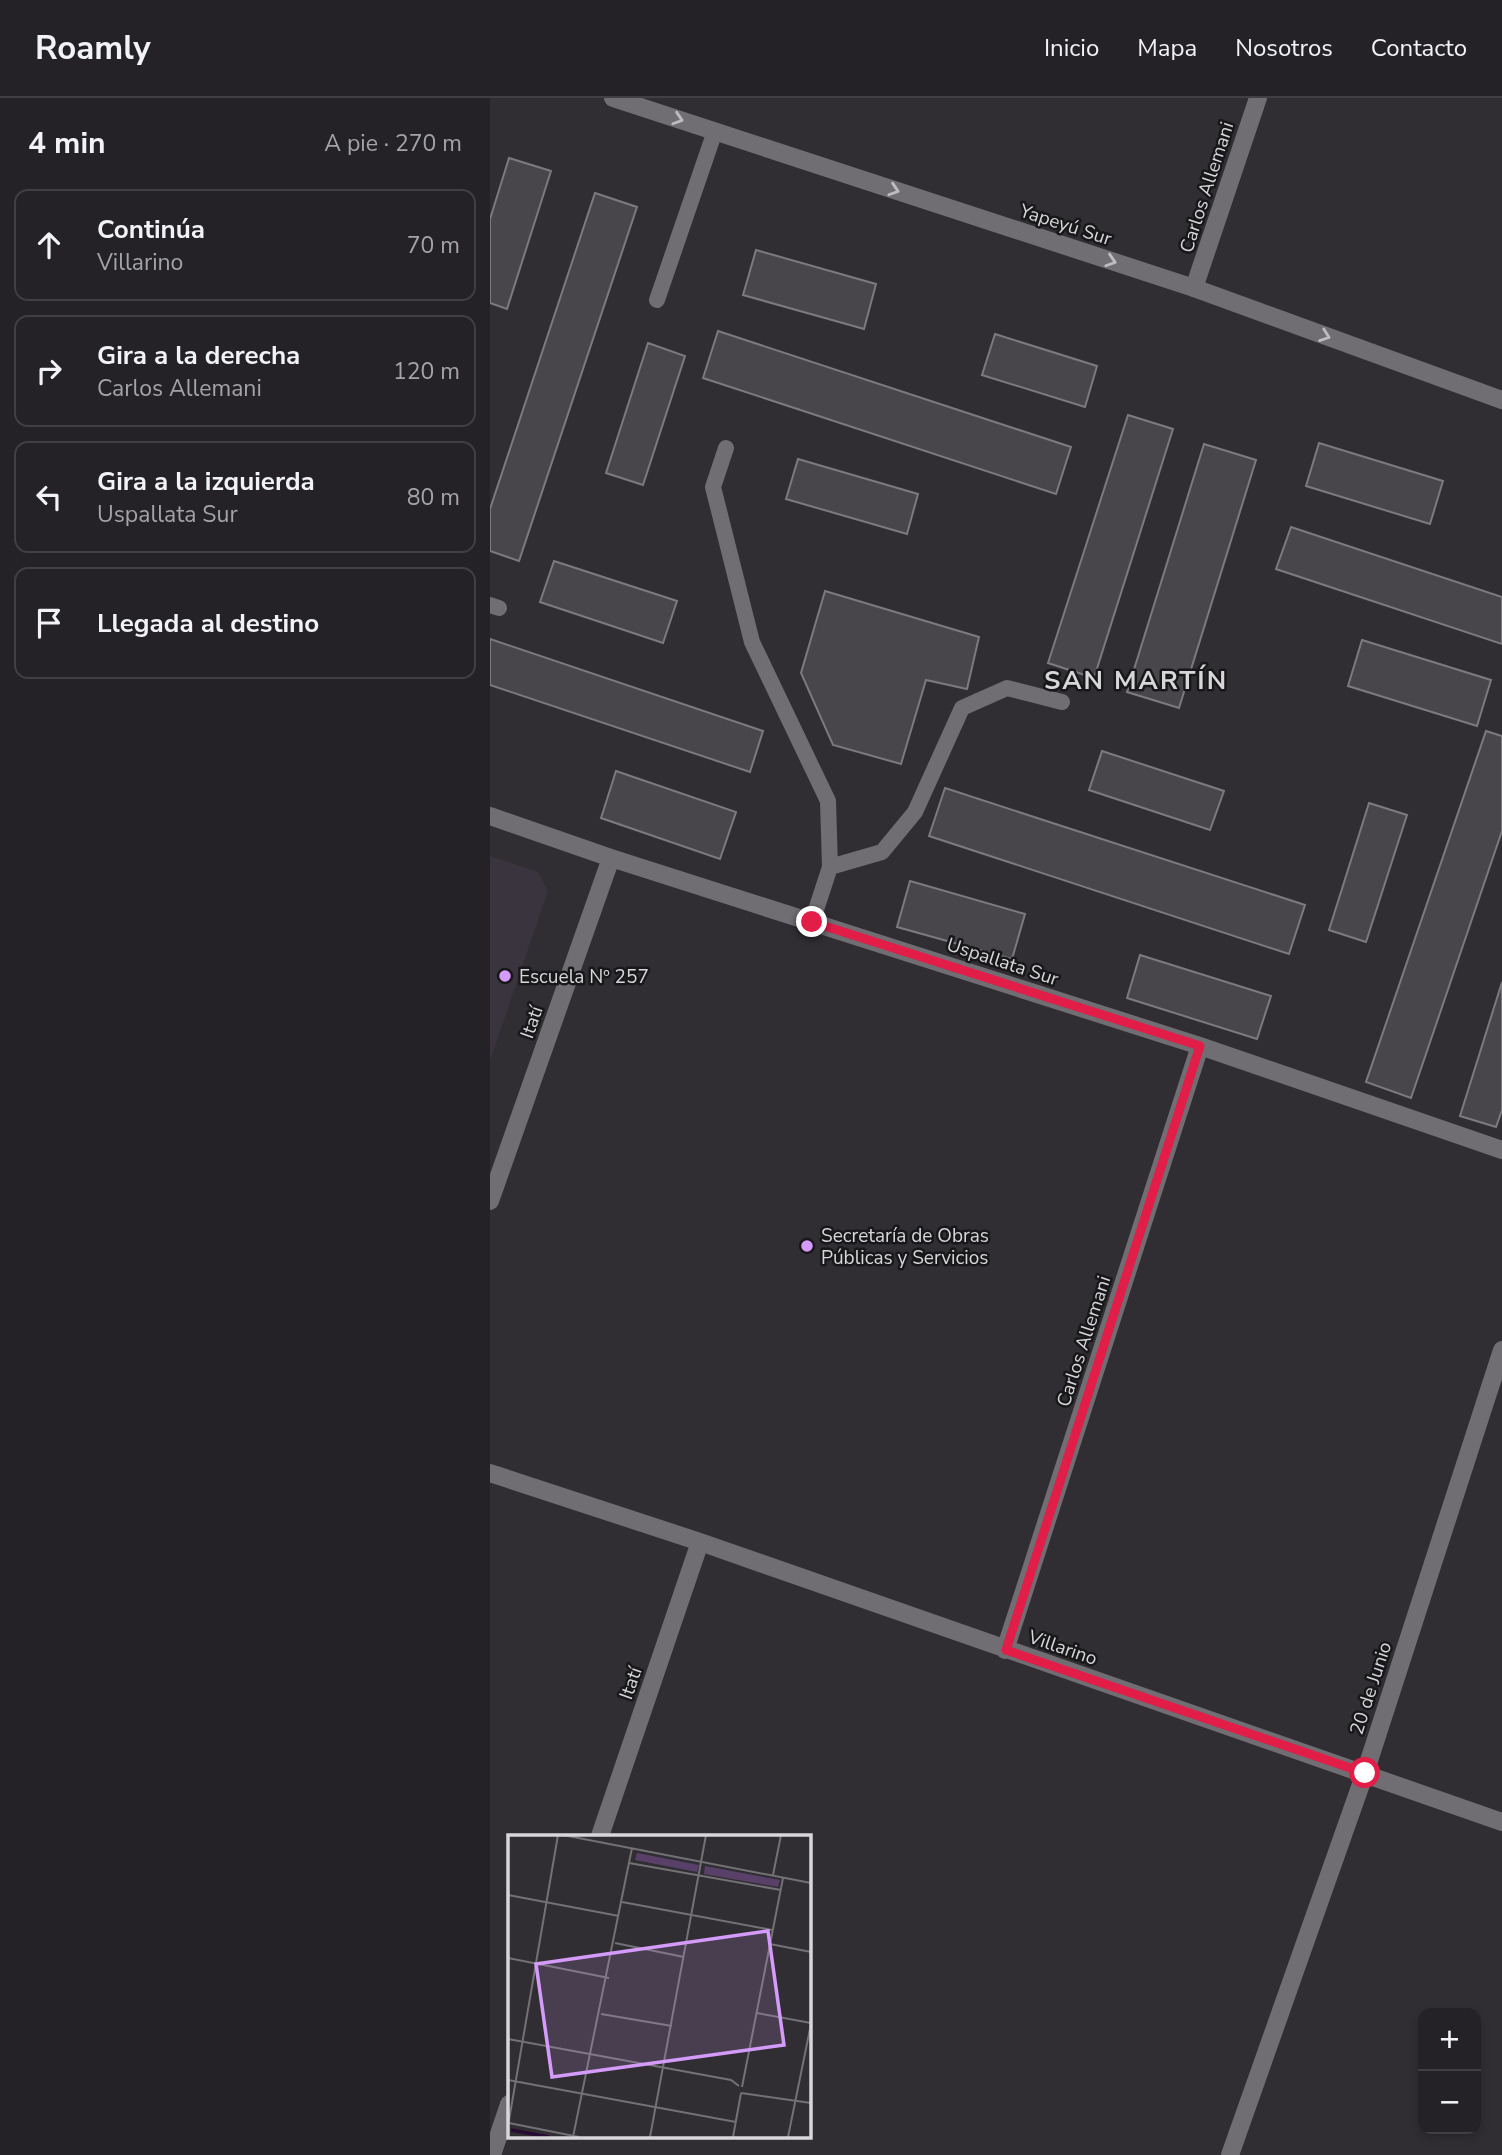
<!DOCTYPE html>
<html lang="es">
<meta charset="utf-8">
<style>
body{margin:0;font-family:"Nunito Sans",sans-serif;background:#2c2a2e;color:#f1f3f6}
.controls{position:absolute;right:21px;bottom:21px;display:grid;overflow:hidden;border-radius:14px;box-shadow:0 4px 10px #0003}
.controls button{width:63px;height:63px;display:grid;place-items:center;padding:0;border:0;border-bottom:2px solid #413f43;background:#242226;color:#f1f3f6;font:35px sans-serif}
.stop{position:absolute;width:21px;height:21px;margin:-16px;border:5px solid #e11d48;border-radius:50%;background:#fff}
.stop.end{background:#e11d48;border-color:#fff;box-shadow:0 2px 7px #0008}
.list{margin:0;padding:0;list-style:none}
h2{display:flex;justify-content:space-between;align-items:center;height:91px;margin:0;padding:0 28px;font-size:30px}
h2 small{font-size:23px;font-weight:400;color:#a3a4a7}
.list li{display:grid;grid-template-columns:46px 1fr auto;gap:21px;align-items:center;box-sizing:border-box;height:112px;margin:0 14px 14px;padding:0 14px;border:2px solid #413f43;border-radius:14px}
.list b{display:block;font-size:26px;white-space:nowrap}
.list p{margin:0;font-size:23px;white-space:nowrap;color:#a3a4a7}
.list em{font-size:23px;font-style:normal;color:#a3a4a7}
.icon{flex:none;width:38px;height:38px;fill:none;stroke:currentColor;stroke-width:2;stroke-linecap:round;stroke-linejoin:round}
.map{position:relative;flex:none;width:1012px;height:2057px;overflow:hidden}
header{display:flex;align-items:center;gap:42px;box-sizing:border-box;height:98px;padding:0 35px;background:#242226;border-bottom:2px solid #413f43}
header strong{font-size:33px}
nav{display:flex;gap:38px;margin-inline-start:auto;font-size:24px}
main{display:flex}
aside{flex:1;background:#242226}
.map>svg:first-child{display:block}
.built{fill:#3a343e}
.building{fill:#49464b;stroke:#7d7a7f;stroke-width:2}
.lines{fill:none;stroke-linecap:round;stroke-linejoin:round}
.service{stroke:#706d73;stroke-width:16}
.minor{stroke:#706d73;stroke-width:18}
.tertiary{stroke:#706d73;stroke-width:18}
.oneway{stroke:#bdbcc0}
.route{stroke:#e11d48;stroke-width:9}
.poi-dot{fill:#d59bfa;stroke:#181719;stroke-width:2.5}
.labels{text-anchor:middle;stroke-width:5;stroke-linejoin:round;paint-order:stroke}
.street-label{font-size:19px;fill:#d7d6d9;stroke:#181719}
.poi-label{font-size:19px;fill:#d7d6d9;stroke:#181719;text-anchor:start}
.district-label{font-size:26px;font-weight:bold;letter-spacing:2px;fill:#d7d6d9;stroke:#181719}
.inset-river{fill:none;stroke:#270b35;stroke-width:3.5}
.inset-road{fill:none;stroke:#737175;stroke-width:2}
.view{fill:#d59bfa;fill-opacity:0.15;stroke:#d59bfa;stroke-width:3.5}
.inset-edge{fill:none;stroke:#d7d6d9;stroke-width:3.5}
</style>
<header>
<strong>Roamly</strong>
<nav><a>Inicio</a><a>Mapa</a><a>Nosotros</a><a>Contacto</a></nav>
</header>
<main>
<aside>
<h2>4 min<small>A pie · 270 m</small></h2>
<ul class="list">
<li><svg class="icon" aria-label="ahead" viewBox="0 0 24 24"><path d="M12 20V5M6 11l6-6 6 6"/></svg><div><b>Continúa</b><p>Villarino</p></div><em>70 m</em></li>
<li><svg class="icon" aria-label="right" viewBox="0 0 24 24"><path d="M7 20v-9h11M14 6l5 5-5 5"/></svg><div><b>Gira a la derecha</b><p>Carlos Allemani</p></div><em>120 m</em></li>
<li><svg class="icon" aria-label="left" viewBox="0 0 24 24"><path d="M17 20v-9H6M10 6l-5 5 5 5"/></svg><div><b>Gira a la izquierda</b><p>Uspallata Sur</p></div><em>80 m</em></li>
<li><svg class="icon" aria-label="arrive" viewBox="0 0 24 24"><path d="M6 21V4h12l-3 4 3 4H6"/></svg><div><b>Llegada al destino</b></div></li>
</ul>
</aside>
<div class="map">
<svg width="1012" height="2057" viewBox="0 0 1012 2057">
<rect width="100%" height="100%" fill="#302e32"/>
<path class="built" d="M0 758 48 774 58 793 0 963Z"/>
<path class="building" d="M19 60 61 73 17 211 0 205V121Z
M105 95 147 109 29 463 0 453V411Z
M266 152 386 186 374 231 253 197Z
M228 233 581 349 566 396 213 280Z
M505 236 607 268 595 309 492 277Z
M158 245 195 258 153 387 116 375Z
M638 317 683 331 604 580 558 565Z
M829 345 953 383 940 426 816 388Z
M714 346 766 362 689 610 637 594Z
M308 361 428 396 417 436 296 401Z
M801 429 1012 499V546L786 471Z
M64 463 187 503 173 545 50 504Z
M335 493 489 539 477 591 436 582 411 666 343 647 311 575Z
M0 541 273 633 260 674 0 587Z
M872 542 1001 582 987 628 858 588Z
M996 633 1012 638V733L921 1000 876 984Z
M612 653 734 693 720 732 599 692Z
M126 673 246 714 230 761 111 720Z
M455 690 815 807 799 856 439 738Z
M879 705 917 717 876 844 839 832Z
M420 783 535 816 522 861 407 829Z
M650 857 781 898 767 941 637 900Z
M1012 884V1012L1006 1029 970 1018Z"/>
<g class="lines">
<path class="service" d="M167 202 225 33
M236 350 223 389 262 544 338 703 340 769 322 824
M0 507 9 510
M340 769 392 754 425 714 472 610 517 590 572 604"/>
<path class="minor" d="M704 190 768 0
M0 718 121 760 710 948 1012 1052
M0 1103 121 760
M0 1375 210 1444 1012 1724
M515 1552 710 948
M110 1738 210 1444
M2 2057 19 2006"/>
<path class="tertiary" d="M123 0 704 190 1012 302
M740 2057 875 1675 1012 1252"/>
</g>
<defs><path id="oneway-chevron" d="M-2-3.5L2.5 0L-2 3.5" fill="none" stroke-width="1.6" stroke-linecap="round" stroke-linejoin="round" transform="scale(1.75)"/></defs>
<g class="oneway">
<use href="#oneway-chevron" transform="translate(188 21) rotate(18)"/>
<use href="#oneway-chevron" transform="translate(404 92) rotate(18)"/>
<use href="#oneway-chevron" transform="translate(621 163) rotate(18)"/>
<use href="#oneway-chevron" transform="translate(835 238) rotate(20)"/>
</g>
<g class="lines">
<path class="route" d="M322 824 710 948 516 1552 875 1675"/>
</g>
<g class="poi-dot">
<circle cx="15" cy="878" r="7"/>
<circle cx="317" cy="1148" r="7"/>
</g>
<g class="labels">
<g class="street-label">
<text transform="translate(716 89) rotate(-72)" y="7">Carlos Allemani</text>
<text transform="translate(576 126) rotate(18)" y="7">Yapeyú Sur</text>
<text transform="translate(513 863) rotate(18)" y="7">Uspallata Sur</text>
<text transform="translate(41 924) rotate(-71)" y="7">Itatí</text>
<text transform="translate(593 1243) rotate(-72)" y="7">Carlos Allemani</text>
<text transform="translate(573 1549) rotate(19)" y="7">Villarino</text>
<text transform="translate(140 1585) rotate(-71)" y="7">Itatí</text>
<text transform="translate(880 1590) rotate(-72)" y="7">20 de Junio</text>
</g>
<g class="poi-label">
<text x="29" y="885">Escuela Nº 257</text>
<text x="331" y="1144">Secretaría de Obras<tspan x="331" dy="22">Públicas y Servicios</tspan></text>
</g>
<g class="district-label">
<text x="646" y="591">SAN MARTÍN</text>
</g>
</g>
<g transform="translate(18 1737)">
<rect width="303" height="303" fill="#302e32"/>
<path d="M129 18 191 30 189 37 127 25ZM197 31 272 45 270 52 196 39Z" fill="#594068"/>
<path class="inset-river" d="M3 295 41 302"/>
<path class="inset-road" d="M55 0 303 48M121 28 273 55M265 40 273 0M0 60 111 81M114 67 264 95M107 108 176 122M262 109 303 117M0 123 101 143M249 178 303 188M93 179 164 191M0 204 223 245 231 251M0 245 228 287M234 252 275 43M233 258 303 268M1 288 71 302M0 291 50 0M65 302 124 13M142 302 198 0M225 302 233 258M280 302 303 189"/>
<path class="view" d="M260 96 276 210 44 242 28 129Z"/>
<rect width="303" height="303" class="inset-edge"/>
</g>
</svg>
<div class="controls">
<button>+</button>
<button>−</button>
</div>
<div class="stop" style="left:875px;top:1675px"></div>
<div class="stop end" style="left:322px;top:824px"></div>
</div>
</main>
